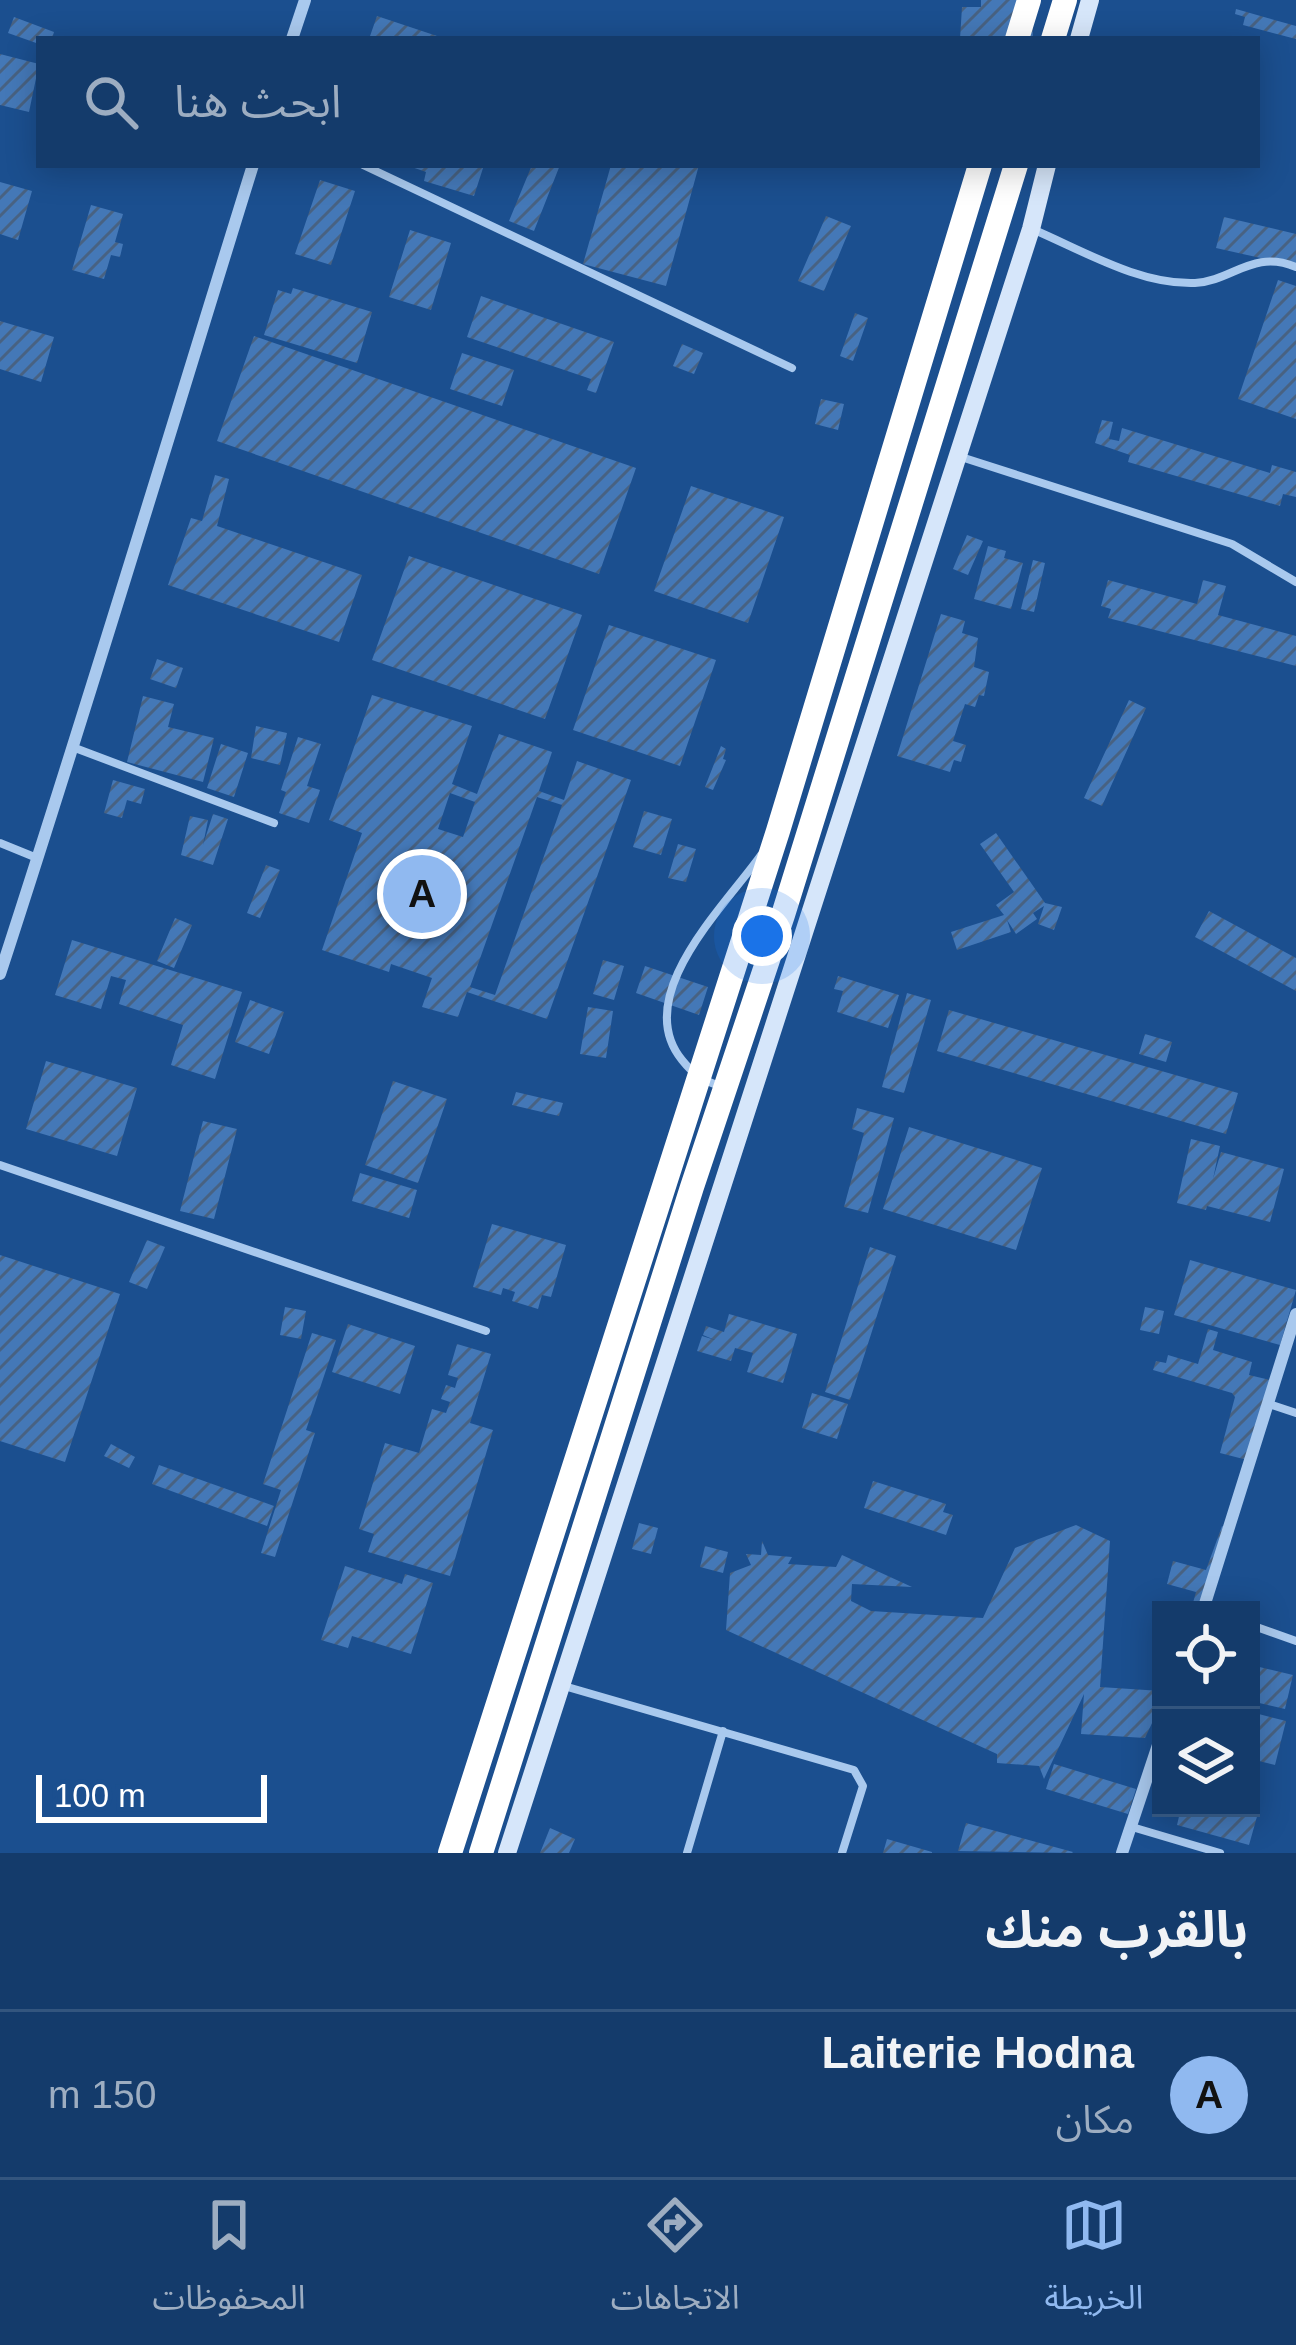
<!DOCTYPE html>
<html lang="ar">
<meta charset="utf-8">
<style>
body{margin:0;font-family:Helvetica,"Noto Sans Arabic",sans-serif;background:#1d4271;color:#f1f3f6;direction:rtl}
.controls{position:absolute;right:36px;bottom:36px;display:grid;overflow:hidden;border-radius:0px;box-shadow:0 6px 30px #0003}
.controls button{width:108px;height:108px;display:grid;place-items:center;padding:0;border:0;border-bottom:3px solid #33557e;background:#143b6b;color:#f1f3f6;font:60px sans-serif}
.scale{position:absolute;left:36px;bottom:30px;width:231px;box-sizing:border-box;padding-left:12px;border:6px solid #fff;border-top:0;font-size:33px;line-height:42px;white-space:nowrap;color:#fff;-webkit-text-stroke:9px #1b4f8f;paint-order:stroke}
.you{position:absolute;left:762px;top:936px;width:42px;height:42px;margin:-30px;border:9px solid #fff;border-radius:50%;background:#1a73e8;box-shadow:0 0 0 18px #1a73e833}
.badge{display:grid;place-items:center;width:78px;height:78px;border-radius:50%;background:#90b9f0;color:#111;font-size:39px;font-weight:700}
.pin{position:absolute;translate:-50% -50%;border:6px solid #fff;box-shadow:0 3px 12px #0006}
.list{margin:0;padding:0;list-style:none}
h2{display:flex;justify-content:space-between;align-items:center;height:156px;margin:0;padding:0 48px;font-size:51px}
h2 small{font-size:39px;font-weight:400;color:#9dadc1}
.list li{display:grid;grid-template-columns:78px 1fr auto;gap:36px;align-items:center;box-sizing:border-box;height:168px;padding:0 48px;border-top:3px solid #33557e}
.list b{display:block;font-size:45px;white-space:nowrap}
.list p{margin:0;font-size:39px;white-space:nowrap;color:#9dadc1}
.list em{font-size:39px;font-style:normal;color:#9dadc1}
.icon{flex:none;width:66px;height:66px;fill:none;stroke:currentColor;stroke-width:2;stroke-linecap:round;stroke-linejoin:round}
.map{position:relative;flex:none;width:1296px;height:1853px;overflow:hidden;direction:ltr}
.search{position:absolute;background:#143b6b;box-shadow:0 6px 30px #0003;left:36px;right:36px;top:36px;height:132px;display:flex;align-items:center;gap:30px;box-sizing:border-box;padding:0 42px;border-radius:0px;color:#9dadc1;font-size:45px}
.sheet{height:324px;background:#143b6b}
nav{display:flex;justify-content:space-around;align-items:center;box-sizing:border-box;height:168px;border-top:3px solid #33557e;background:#143b6b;font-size:33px;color:#9dadc1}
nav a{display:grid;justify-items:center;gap:6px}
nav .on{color:#90b9f0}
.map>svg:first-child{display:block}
.building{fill:url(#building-hatch);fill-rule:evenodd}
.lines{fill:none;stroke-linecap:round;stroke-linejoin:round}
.lane{stroke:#a9c9ee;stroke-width:8}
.street{stroke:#a9c9ee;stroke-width:12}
.secondary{stroke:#d6e6fa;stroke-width:18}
.highway{stroke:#fff;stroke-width:24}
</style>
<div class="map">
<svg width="1296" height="1853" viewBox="0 0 1296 1853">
<defs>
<pattern id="building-hatch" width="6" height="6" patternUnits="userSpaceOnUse" patternTransform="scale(3)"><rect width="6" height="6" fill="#4478b7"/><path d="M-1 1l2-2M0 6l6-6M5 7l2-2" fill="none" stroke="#486282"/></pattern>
</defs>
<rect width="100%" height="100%" fill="#1b4f8f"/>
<path class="building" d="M981 0H1028L1032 10 1033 39H960L962 7H981Z
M1236 9 1296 26V39L1243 25 1245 17 1235 14Z
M377 16 443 38 442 39H369Z
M14 17 54 32 52 39H39V44L8 33Z
M0 54 39 64 29 112 0 105Z
M406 165H484L474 196 424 181 426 172Z
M532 165H560L534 231 509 221Z
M611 165H699L666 286 583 264Z
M320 180 355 191 331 265 295 254Z
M0 182 32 191 18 240 0 234Z
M91 205 123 214 115 242 123 244 120 257 111 255 104 279 72 270Z
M826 216 851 226 824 291 798 281Z
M1224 217 1296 234V266L1216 248Z
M410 230 451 243 431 310 389 297Z
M1278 280 1296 286V419L1238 399Z
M293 288 372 312 357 363 264 335 278 290 291 294Z
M481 296 614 342 596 393 587 390 591 379 467 337Z
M855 313 868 318 853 361 840 356Z
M0 321 54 337 41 382 0 369Z
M254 336 636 468 599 574 217 441Z
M682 344 703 353 694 374 673 366Z
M462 353 514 370 502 406 450 389Z
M821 399 844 404 838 430 815 424Z
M1102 420 1113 422 1109 439 1119 441 1122 428 1270 473 1272 465 1296 472V497L1283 494 1280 506 1128 462 1130 455 1095 443Z
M215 475 229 479 217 526 362 575 339 642 168 585 191 518 202 521Z
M691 486 784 517 748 623 654 591Z
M967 535 983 541 968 575 953 569Z
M988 546 1006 551 1004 558 1023 563 1011 609 974 599Z
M409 556 582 615 545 719 372 660Z
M1033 560 1045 563 1034 612 1021 609Z
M1108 580 1197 604 1203 580 1226 586 1218 615 1296 636V666L1108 618 1111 609 1101 606Z
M941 614 965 621 962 633 978 638 974 667 989 672 984 696 979 695 975 707 965 704 953 741 966 745 961 762 954 760 950 772 897 756Z
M609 625 716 660 680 766 573 730Z
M157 659 183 668 176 688 150 679Z
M372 695 472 726 452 784 477 794 499 734 552 752 539 791 564 800 577 761 631 780 547 1019 467 992 458 1017 422 1007 432 978 391 964 389 972 322 950 362 833 329 820ZM450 793 475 802 463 837 438 829ZM537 797 562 805 495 995 470 987Z
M143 696 174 704 168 727 214 738 203 782 127 762Z
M1129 700 1146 708 1102 806 1084 798Z
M256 726 287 733 280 765 251 758Z
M298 737 321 744 307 786 320 790 309 823 279 813 286 792 281 790Z
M221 744 248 753 234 797 207 788Z
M721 746 726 749 723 759 726 760 713 790 705 787Z
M113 780 145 789 141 804 127 800 122 818 104 813Z
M644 811 672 819 661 855 633 847Z
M213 814 228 819 213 865 181 855 190 816 208 820 203 845Z
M996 833 1045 903 1062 907 1054 930 1038 924 1044 906 1033 913 1037 919 1016 934 1007 920 1011 932 957 950 951 932 1004 915 996 905 1014 892 980 844Z
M678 844 696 849 686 882 668 878Z
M266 865 280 870 260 918 247 913Z
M1209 911 1296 958V991L1195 937Z
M175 918 192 925 174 968 157 961Z
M72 940 242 992 215 1079 171 1065 183 1025 119 1004 126 980 111 976 101 1009 55 995Z
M603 960 624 966 614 1000 593 994Z
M645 966 708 987 699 1015 636 993Z
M838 976 899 995 888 1028 837 1012 843 991 834 989Z
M907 993 931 1000 904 1093 882 1087Z
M250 1000 284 1012 269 1054 235 1042Z
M588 1007 613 1011 606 1058 580 1054Z
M949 1010 1238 1093 1226 1134 937 1051Z
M1145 1034 1172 1042 1166 1062 1139 1054Z
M46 1061 137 1088 117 1156 26 1129Z
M393 1081 447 1099 418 1183 365 1165Z
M516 1092 563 1103 559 1116 512 1105Z
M857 1108 894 1118 868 1213 844 1207 864 1133 852 1129Z
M203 1121 237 1129 214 1219 180 1211Z
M909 1127 1042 1168 1016 1250 883 1209Z
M1191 1139 1220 1146 1213 1179 1221 1152 1284 1169 1270 1222 1207 1206 1206 1210 1177 1203Z
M360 1173 417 1190 409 1218 352 1201Z
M492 1224 566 1245 551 1297 542 1295 538 1309 512 1301 515 1292 503 1288 501 1295 473 1287Z
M147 1240 165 1247 147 1289 129 1282Z
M870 1247 896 1256 850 1400 825 1392Z
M0 1255 120 1294 65 1462 0 1441Z
M1190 1260 1296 1290 1280 1345 1174 1315Z
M285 1307 306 1311 301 1339 280 1335Z
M1145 1307 1164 1311 1159 1334 1140 1330Z
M729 1314 797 1334 783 1383 747 1372 753 1353 735 1348 731 1361 697 1351 702 1336 715 1340 703 1335 706 1326 724 1332Z
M348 1324 415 1346 400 1394 332 1372Z
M1208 1329 1218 1332 1213 1350 1252 1362 1249 1375 1270 1380 1255 1462 1220 1453 1235 1397 1232 1393 1153 1370 1156 1361 1166 1363 1168 1355 1198 1364Z
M312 1333 336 1340 306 1430 315 1433 275 1557 261 1553 281 1490 263 1484Z
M457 1344 491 1354 470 1423 493 1430 450 1576 368 1552 374 1534 359 1529 385 1443 419 1453 432 1409 446 1413 450 1402 441 1399 446 1385 455 1388 458 1378 448 1375Z
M812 1393 848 1404 837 1439 802 1428Z
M111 1444 135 1457 129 1468 104 1456Z
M159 1465 274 1506 267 1526 152 1484Z
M873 1481 946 1504 943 1512 953 1515 946 1535 864 1508Z
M639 1523 658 1528 651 1554 632 1549Z
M1076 1525 1110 1541 1100 1687 1161 1691V1704L1145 1738 1081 1734 1084 1694 1044 1779 1039 1766 997 1763V1754L726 1630 730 1573 751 1565 746 1554 761 1555 762 1541 768 1555 792 1557 788 1564 836 1567 842 1555 912 1587 852 1584 851 1601 871 1611 983 1618 1015 1548Z
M1222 1526 1232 1530 1205 1610H1191L1196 1592 1167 1584 1173 1561 1206 1570Z
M705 1546 728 1552 723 1573 700 1567Z
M345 1566 402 1584 405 1574 433 1583 411 1654 352 1636 348 1648 321 1640Z
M1251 1665 1293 1675 1285 1709 1251 1701Z
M1251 1712 1286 1721 1275 1765 1251 1759Z
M1054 1764 1136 1789 1128 1814 1046 1789Z
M1251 1803 1260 1806 1249 1845 1177 1825 1181 1808H1251Z
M966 1823 1073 1852 1072 1853 958 1851Z
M550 1828 575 1839 569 1853H540Z
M887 1839 932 1852V1853H883Z"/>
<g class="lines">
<path class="lane" d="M363 165 792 368
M1032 229C1082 250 1139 285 1195 283 1232 281 1253 249 1296 267
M958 456 1232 544 1296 582
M75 748 274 823
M0 843 37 858
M720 1086C702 1080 694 1075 682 1060 630 996 725 906 761 855
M0 1165 486 1331
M1269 1404 1296 1413
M1251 1625 1296 1641
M564 1686 854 1770 863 1786 842 1853
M1132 1827 1220 1853
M687 1853 723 1731"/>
<path class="street" d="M292 39 305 0
M0 974C88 705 169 435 253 165
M1203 1610 1296 1314
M1122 1853 1161 1736"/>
<path class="secondary" d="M1079 39 1090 0
M507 1853 1031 229 1047 165"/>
<path class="highway" d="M1017 39 1029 0
M1053 39 1065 0
M450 1853 778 831 980 165
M481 1853 692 1187 783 915 1016 165"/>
</g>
</svg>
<div class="controls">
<button><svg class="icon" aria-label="locate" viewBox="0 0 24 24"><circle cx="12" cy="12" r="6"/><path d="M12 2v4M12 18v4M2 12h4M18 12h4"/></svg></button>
<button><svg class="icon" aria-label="layers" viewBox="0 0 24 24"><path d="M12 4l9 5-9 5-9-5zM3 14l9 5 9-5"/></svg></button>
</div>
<div class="scale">100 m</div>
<div class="you"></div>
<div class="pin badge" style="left:422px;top:894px">A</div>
<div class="search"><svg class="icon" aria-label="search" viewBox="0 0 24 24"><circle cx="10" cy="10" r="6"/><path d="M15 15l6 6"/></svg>ابحث هنا</div>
</div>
<section class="sheet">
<h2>بالقرب منك<small></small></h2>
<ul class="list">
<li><span class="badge">A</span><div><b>Laiterie Hodna</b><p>مكان</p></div><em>150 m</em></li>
</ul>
</section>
<nav>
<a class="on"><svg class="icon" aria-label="map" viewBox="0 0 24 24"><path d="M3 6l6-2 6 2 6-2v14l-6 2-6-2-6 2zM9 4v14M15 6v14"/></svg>الخريطة</a>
<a><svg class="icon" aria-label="directions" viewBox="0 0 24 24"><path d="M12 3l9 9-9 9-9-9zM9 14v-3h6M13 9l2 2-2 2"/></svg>الاتجاهات</a>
<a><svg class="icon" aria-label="saved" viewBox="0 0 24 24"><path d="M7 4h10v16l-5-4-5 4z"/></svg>المحفوظات</a>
</nav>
